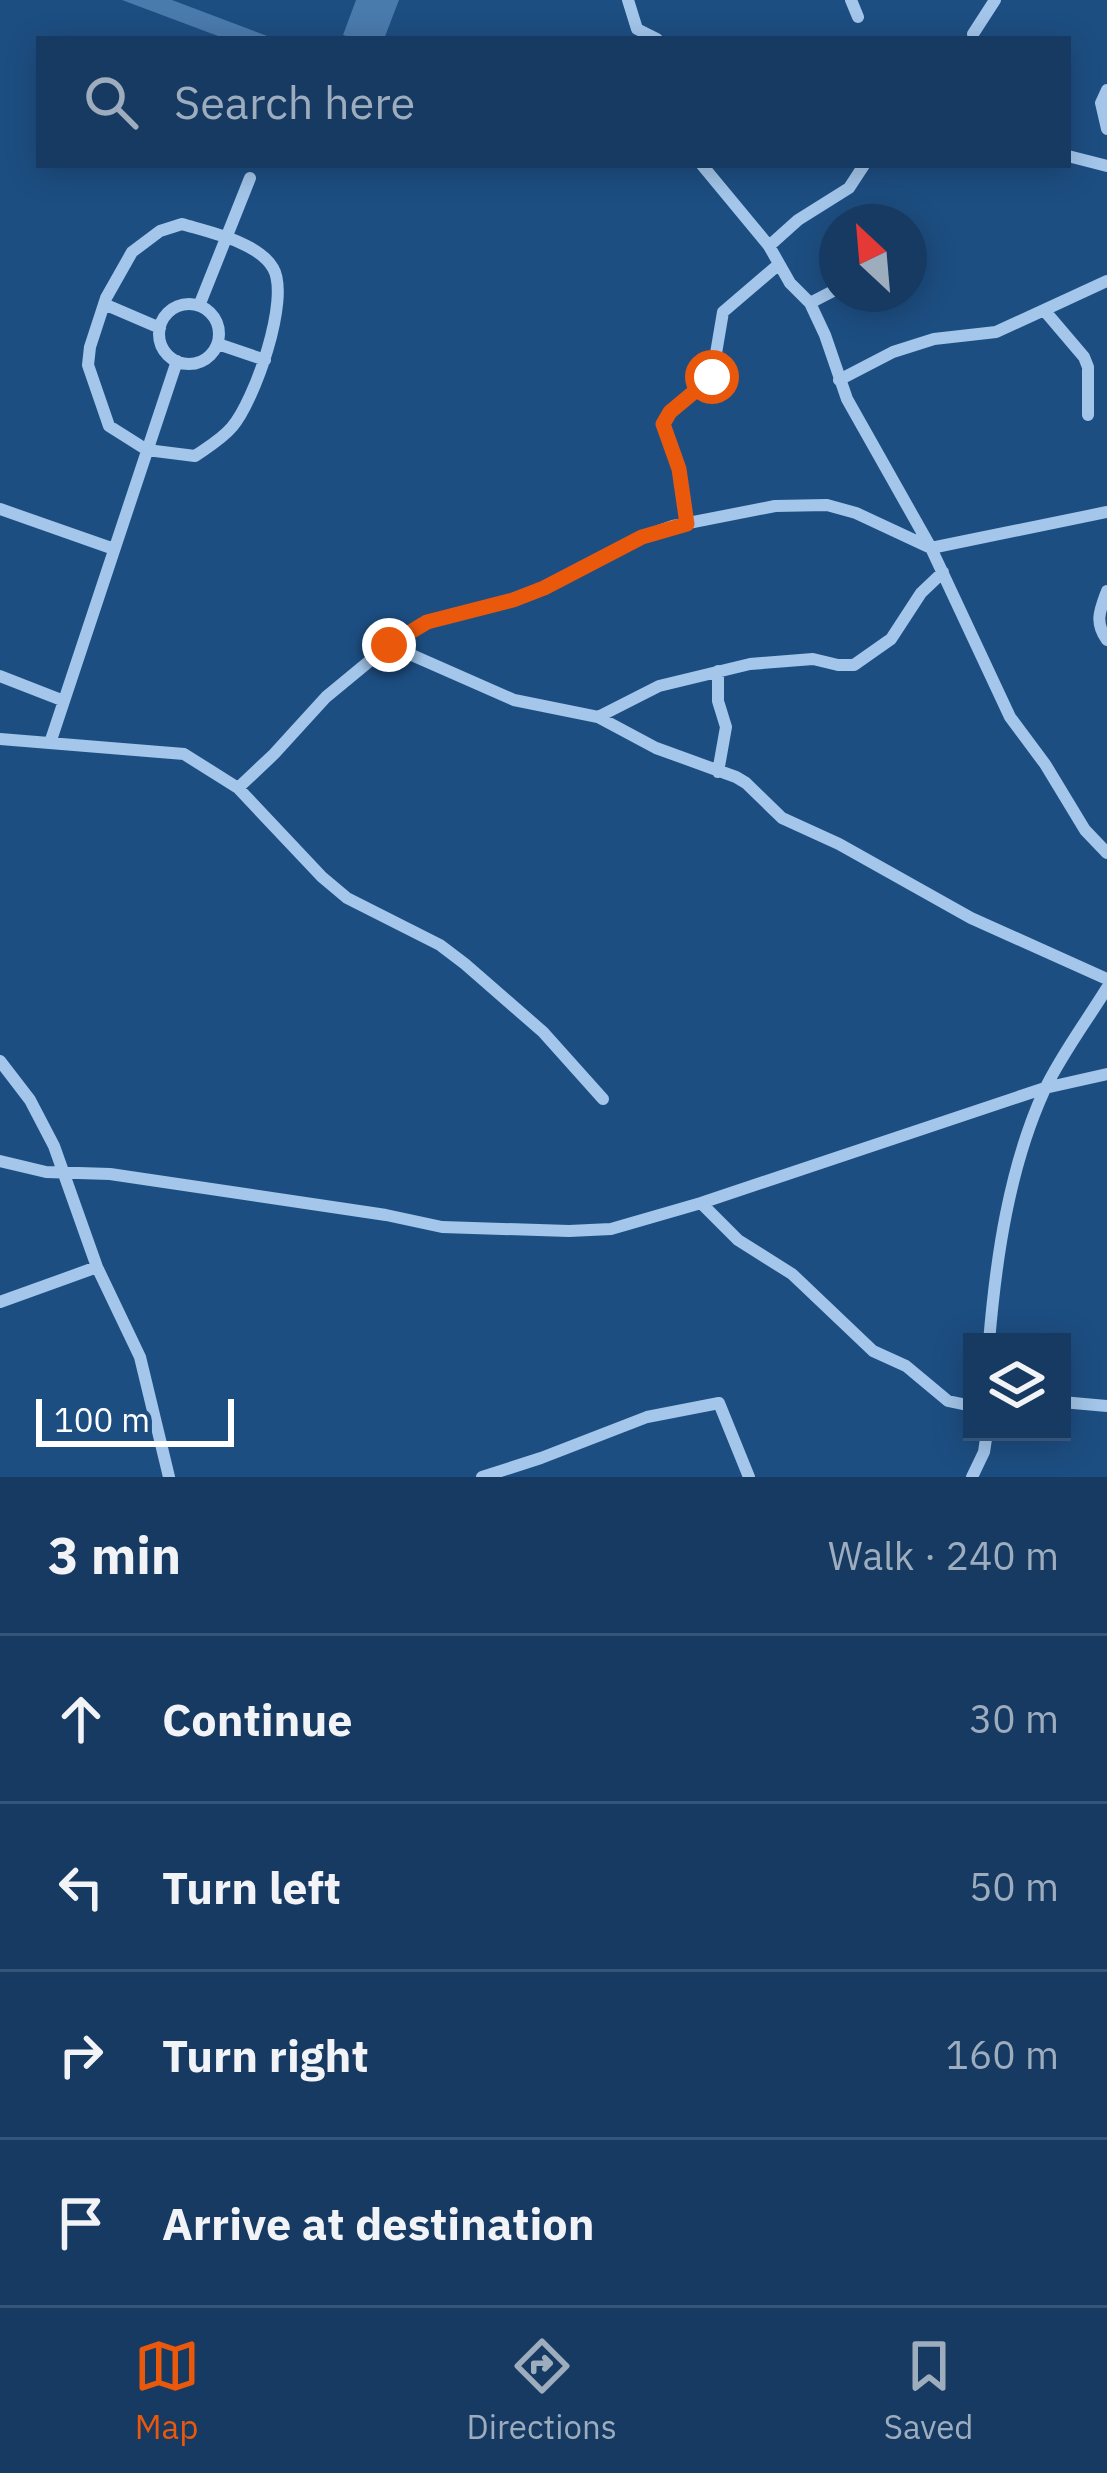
<!DOCTYPE html>
<meta charset="utf-8">
<style>
body{margin:0;font-family:"IBM Plex Sans",sans-serif;background:#1f4168;color:#f1f3f6}
.controls{position:absolute;right:36px;bottom:36px;display:grid;overflow:hidden;border-radius:0px;box-shadow:0 6px 30px #0003}
.controls button{width:108px;height:108px;display:grid;place-items:center;padding:0;border:0;border-bottom:3px solid #355477;background:#163a62;color:#f1f3f6;font:60px sans-serif}
.compass{position:absolute;left:819px;top:204px;width:108px;height:108px;border-radius:50%;background:#163a62;box-shadow:0 6px 30px #0003;rotate:334deg}
.scale{position:absolute;left:36px;bottom:30px;width:198px;box-sizing:border-box;padding-left:12px;border:6px solid #fff;border-top:0;font-size:33px;line-height:42px;white-space:nowrap;color:#fff;-webkit-text-stroke:9px #1d4e82;paint-order:stroke}
.stop{position:absolute;width:36px;height:36px;margin:-27px;border:9px solid #ea580c;border-radius:50%;background:#fff}
.stop.end{background:#ea580c;border-color:#fff;box-shadow:0 3px 12px #0008}
.list{margin:0;padding:0;list-style:none}
h2{display:flex;justify-content:space-between;align-items:center;height:156px;margin:0;padding:0 48px;font-size:51px}
h2 small{font-size:39px;font-weight:400;color:#9eadbe}
.list li{display:grid;grid-template-columns:78px 1fr auto;gap:36px;align-items:center;box-sizing:border-box;height:168px;padding:0 48px;border-top:3px solid #355477}
.list b{display:block;font-size:45px;white-space:nowrap}
.list em{font-size:39px;font-style:normal;color:#9eadbe}
.icon{flex:none;width:66px;height:66px;fill:none;stroke:currentColor;stroke-width:2;stroke-linecap:round;stroke-linejoin:round}
.map{position:relative;flex:none;width:1107px;height:1477px;overflow:hidden}
.search{position:absolute;background:#163a62;box-shadow:0 6px 30px #0003;left:36px;right:36px;top:36px;height:132px;display:flex;align-items:center;gap:30px;box-sizing:border-box;padding:0 42px;border-radius:0px;color:#9eadbe;font-size:45px}
.sheet{height:828px;background:#163a62}
nav{display:flex;justify-content:space-around;align-items:center;box-sizing:border-box;height:168px;border-top:3px solid #355477;background:#163a62;font-size:33px;color:#9eadbe}
nav a{display:grid;justify-items:center;gap:6px}
nav .on{color:#ea580c}
.map>svg:first-child{display:block}
.building{fill:#4a7bad}
.lines{fill:none;stroke-linecap:round;stroke-linejoin:round}
.minor{stroke:#a3c6ea;stroke-width:12}
.route{stroke:#ea580c;stroke-width:15}
</style>
<div class="map">
<svg width="1107" height="1477" viewBox="0 0 1107 1477">
<rect width="100%" height="100%" fill="#1d4e82"/>
<path class="building" d="M122 0H172L275 39H226Z
M356 0H399L384 39H356L343 35Z"/>
<g class="lines">
<path class="minor" d="M628 0 637 29 657 39
M851 0 858 17
M973 34 995 0
M1107 90 1101 103 1107 129
M1068 156 1107 166
M702 165 769 246 790 283 810 303 825 335 847 399 931 548 1107 512
M182 224C209 232 258 242 273 268 291 298 254 402 232 427 222 439 208 447 195 456L147 450 109 426 88 365 90 347 106 298 132 252 160 231Z
M769 246 798 220 849 188 864 165
M810 303 837 289
M104 304 160 328
M159 334a30 30 0 1 1 60 0a30 30 0 1 1-60 0Z
M199 306 250 178
M1044 310 1107 281
M218 344 265 360
M839 380 893 352 934 339 996 332 1044 310 1084 357 1088 367V415
M0 509 114 549
M687 524 679 469 663 424 670 412 712 377 723 312 778 265
M1107 591C1100 610 1094 622 1107 640
M389 645 514 700 598 717 656 748 736 777 746 783 782 818 839 844 971 918 1107 979
M718 671V701L726 727 718 772
M0 676 64 701
M598 717 659 686 750 664 813 659 838 665H854L891 639 921 593 943 572
M0 739 184 754 238 788 322 877 347 898 440 945 465 964 543 1032 603 1099
M50 743 177 361
M238 788 274 754 326 697 389 645 427 622 513 600 544 588 642 537 673 526 775 506 827 505 856 513 931 548 1010 717 1045 764 1085 830 1107 853
M0 1061 30 1100 54 1146 97 1267 140 1357 169 1477
M0 1161 46 1172 110 1174 386 1215 442 1227 569 1231 611 1229 701 1203 1045 1088 1107 1074
M701 1203 738 1240 792 1274 873 1351 906 1366 948 1401 972 1406
M0 1302 97 1267
M989 1342C996 1258 1009 1168 1044 1091 1061 1055 1086 1022 1107 988
M1062 1402 1107 1406
M482 1477 541 1458 647 1417 719 1403 749 1477
M972 1477 984 1452 987 1432"/>
</g>
<g class="lines">
<path class="route" d="M389 645 427 622 513 600 544 588 642 537 687 524 679 469 663 424 670 412 712 377"/>
</g>
</svg>
<div class="controls">
<button><svg class="icon" aria-label="layers" viewBox="0 0 24 24"><path d="M12 4l9 5-9 5-9-5zM3 14l9 5 9-5"/></svg></button>
</div>
<svg class="compass" viewBox="-18 -18 36 36"><path d="M0-13l5 13h-10z" fill="#e53935"/><path d="M0 13l5-13h-10z" fill="#9eadbe"/></svg>
<div class="scale">100 m</div>
<div class="stop" style="left:712px;top:377px"></div>
<div class="stop end" style="left:389px;top:645px"></div>
<div class="search"><svg class="icon" aria-label="search" viewBox="0 0 24 24"><circle cx="10" cy="10" r="6"/><path d="M15 15l6 6"/></svg>Search here</div>
</div>
<section class="sheet">
<h2>3 min<small>Walk · 240 m</small></h2>
<ul class="list">
<li><svg class="icon" aria-label="ahead" viewBox="0 0 24 24"><path d="M12 20V5M6 11l6-6 6 6"/></svg><div><b>Continue</b></div><em>30 m</em></li>
<li><svg class="icon" aria-label="left" viewBox="0 0 24 24"><path d="M17 20v-9H6M10 6l-5 5 5 5"/></svg><div><b>Turn left</b></div><em>50 m</em></li>
<li><svg class="icon" aria-label="right" viewBox="0 0 24 24"><path d="M7 20v-9h11M14 6l5 5-5 5"/></svg><div><b>Turn right</b></div><em>160 m</em></li>
<li><svg class="icon" aria-label="arrive" viewBox="0 0 24 24"><path d="M6 21V4h12l-3 4 3 4H6"/></svg><div><b>Arrive at destination</b></div></li>
</ul>
</section>
<nav>
<a class="on"><svg class="icon" aria-label="map" viewBox="0 0 24 24"><path d="M3 6l6-2 6 2 6-2v14l-6 2-6-2-6 2zM9 4v14M15 6v14"/></svg>Map</a>
<a><svg class="icon" aria-label="directions" viewBox="0 0 24 24"><path d="M12 3l9 9-9 9-9-9zM9 14v-3h6M13 9l2 2-2 2"/></svg>Directions</a>
<a><svg class="icon" aria-label="saved" viewBox="0 0 24 24"><path d="M7 4h10v16l-5-4-5 4z"/></svg>Saved</a>
</nav>
